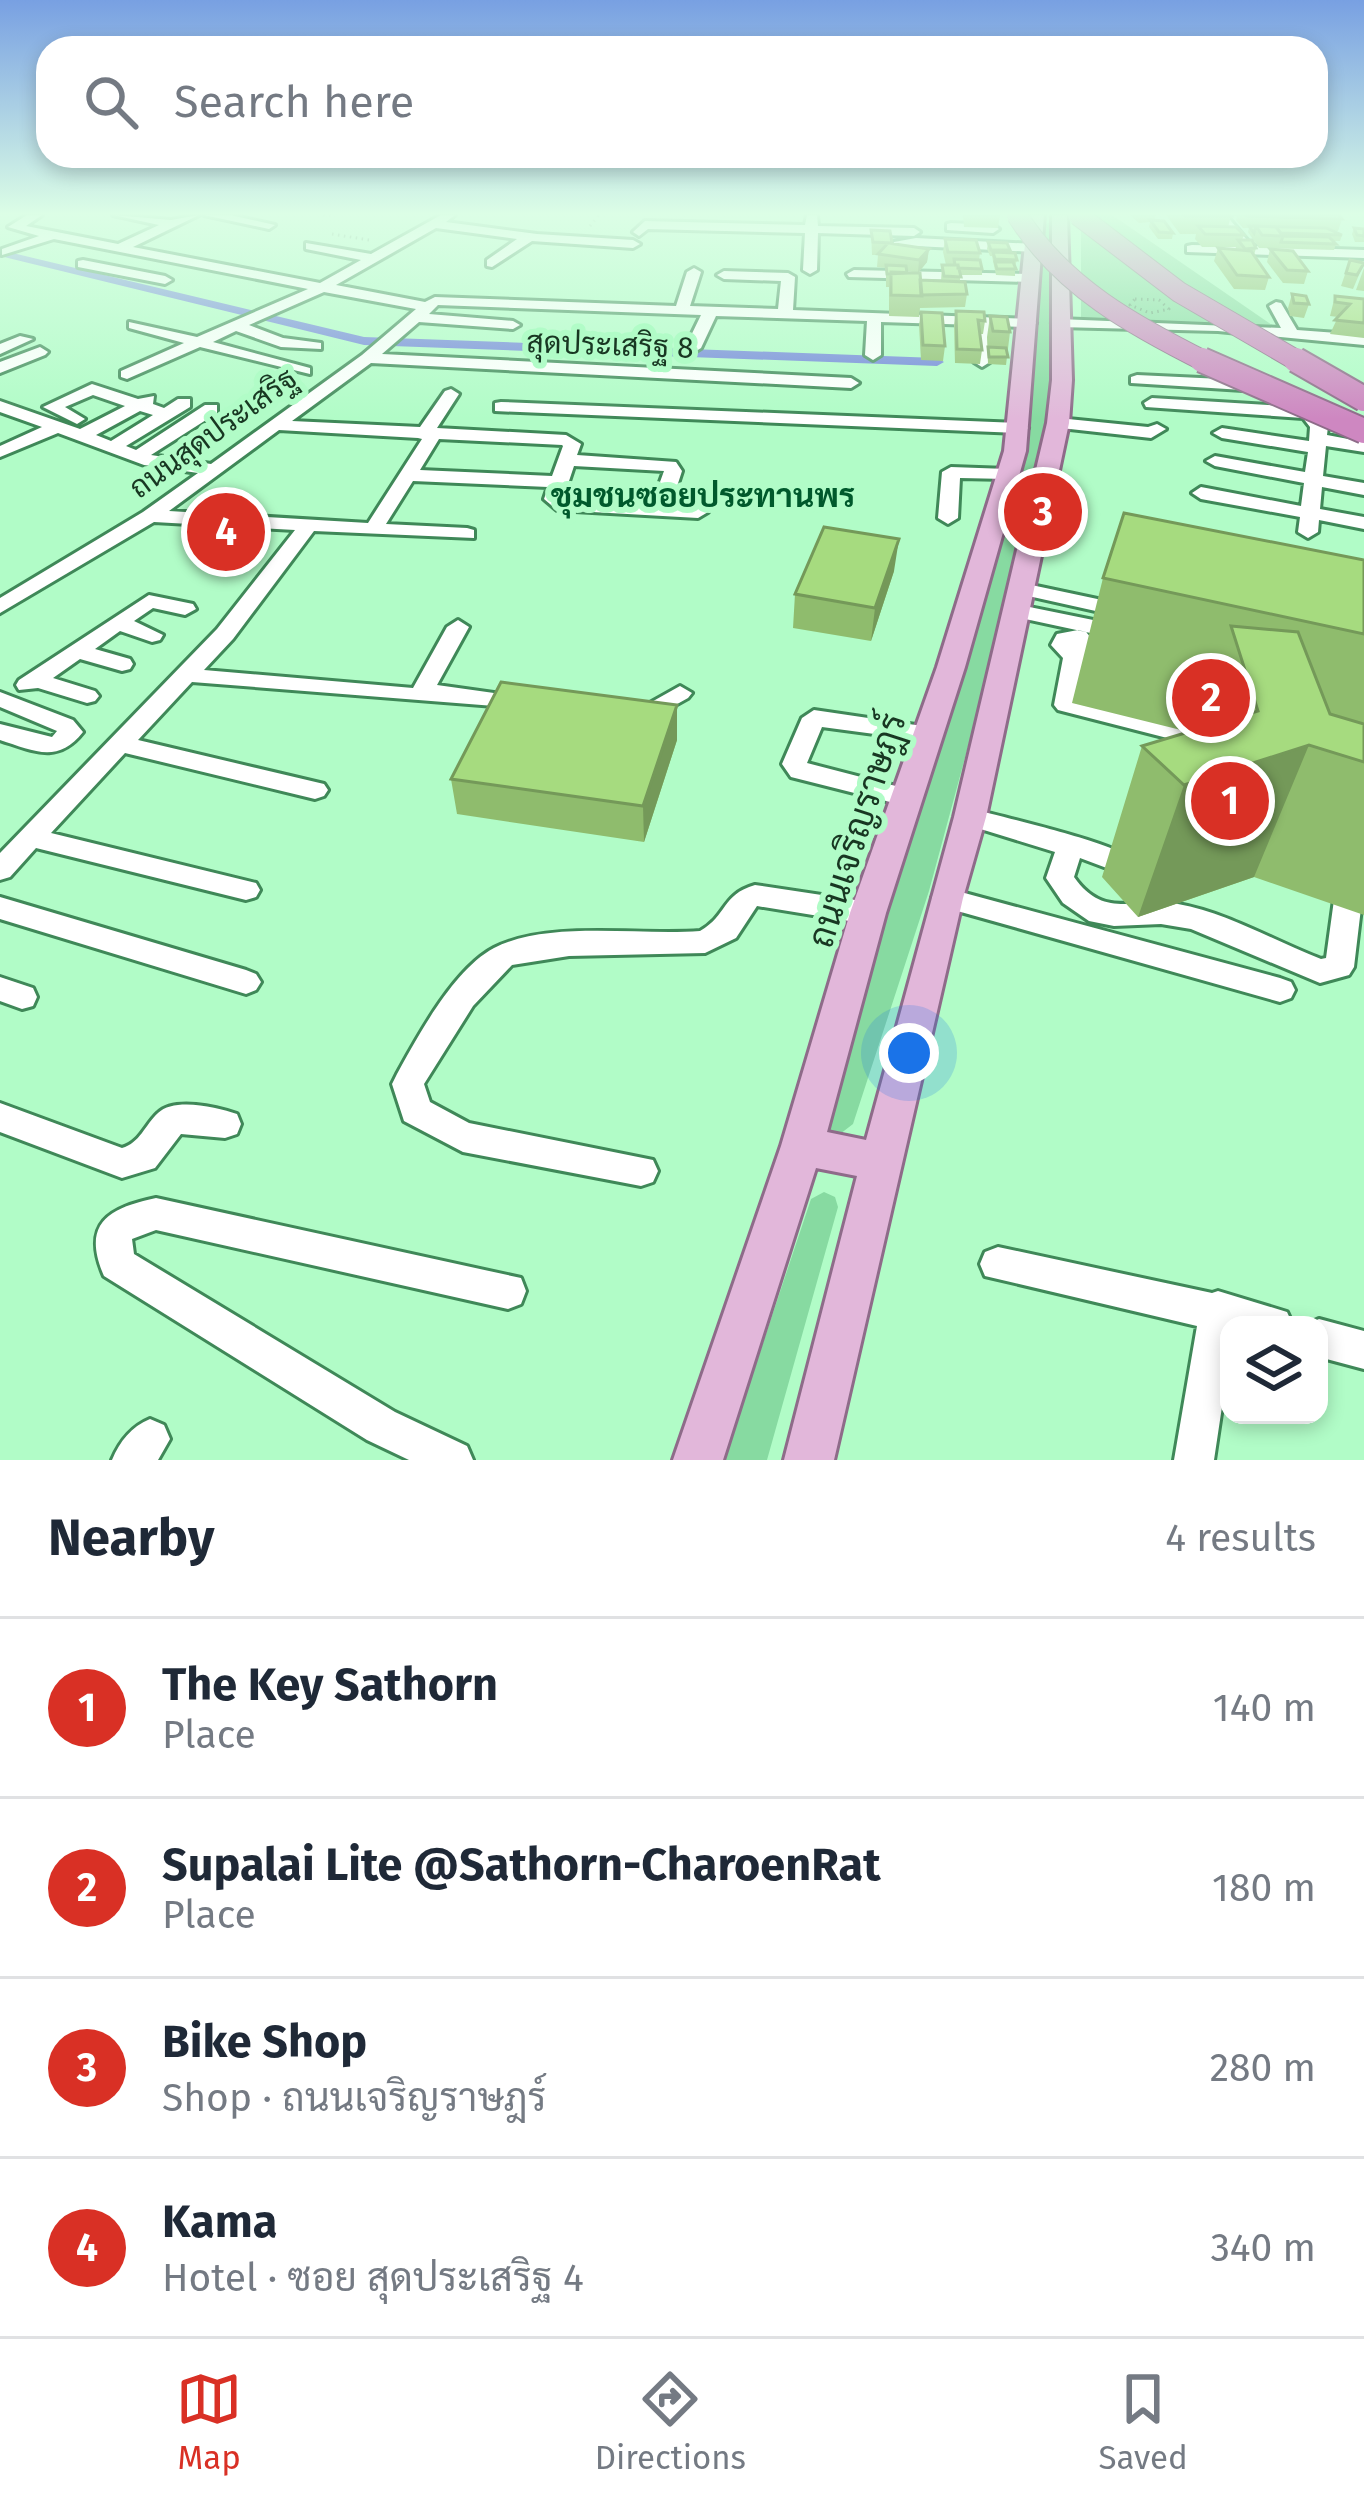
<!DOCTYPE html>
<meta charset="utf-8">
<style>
body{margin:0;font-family:"Fira Sans",Sarabun,sans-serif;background:#f2f2f3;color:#1f2937}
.controls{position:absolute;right:36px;bottom:36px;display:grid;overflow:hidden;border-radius:24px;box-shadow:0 6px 18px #0003}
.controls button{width:108px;height:108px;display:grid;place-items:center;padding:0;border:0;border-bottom:3px solid #e0e1e3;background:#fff;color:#1f2937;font:60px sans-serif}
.you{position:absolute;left:909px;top:1053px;width:42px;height:42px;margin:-30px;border:9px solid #fff;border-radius:50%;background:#1a73e8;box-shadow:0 0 0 18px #1a73e833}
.badge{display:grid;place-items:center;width:78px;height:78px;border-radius:50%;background:#d93025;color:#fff;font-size:39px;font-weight:700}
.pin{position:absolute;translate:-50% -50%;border:6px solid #fff;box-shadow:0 3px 12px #0006}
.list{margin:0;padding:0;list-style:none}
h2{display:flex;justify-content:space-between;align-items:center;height:156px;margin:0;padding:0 48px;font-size:51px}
h2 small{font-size:39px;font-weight:400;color:#747a83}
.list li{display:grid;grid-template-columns:78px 1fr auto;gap:36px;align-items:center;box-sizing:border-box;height:180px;padding:0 48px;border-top:3px solid #e0e1e3}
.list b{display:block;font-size:45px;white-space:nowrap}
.list p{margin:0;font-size:39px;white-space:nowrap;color:#747a83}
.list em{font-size:39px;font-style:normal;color:#747a83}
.icon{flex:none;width:66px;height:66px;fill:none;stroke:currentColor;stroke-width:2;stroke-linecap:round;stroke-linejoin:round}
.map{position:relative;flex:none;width:1364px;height:1460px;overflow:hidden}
.search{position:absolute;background:#fff;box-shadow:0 6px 18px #0003;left:36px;right:36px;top:36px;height:132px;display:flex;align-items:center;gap:30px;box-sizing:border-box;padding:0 42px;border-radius:36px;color:#747a83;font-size:45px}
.sheet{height:876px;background:#fff}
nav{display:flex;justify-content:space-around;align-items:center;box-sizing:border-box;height:168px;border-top:3px solid #e0e1e3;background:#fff;font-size:33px;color:#747a83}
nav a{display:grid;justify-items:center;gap:6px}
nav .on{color:#d93025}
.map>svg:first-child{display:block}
.green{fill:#87daa1}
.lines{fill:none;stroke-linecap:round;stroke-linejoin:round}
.canal{fill:#7083da;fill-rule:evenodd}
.minor-casing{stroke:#3f8858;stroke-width:6}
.major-casing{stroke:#8e6b89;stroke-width:6}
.path{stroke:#689e78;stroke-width:3;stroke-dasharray:1.5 4.5;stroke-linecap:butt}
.minor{fill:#fff;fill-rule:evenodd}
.major{fill:#e2b7da;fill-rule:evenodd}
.highway-bridge-far1-casing{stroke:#8e6b89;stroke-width:22;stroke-linecap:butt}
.highway-bridge-casing{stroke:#8e6b89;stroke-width:28;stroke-linecap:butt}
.highway-bridge-far1{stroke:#ce87c1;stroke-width:20}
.highway-bridge{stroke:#ce87c1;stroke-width:24}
.wall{fill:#8fbc6d}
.shaded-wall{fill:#749959}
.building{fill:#a6db7f;stroke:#749959;stroke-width:3}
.labels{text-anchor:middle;stroke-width:12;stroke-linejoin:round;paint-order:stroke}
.far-street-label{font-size:30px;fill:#183722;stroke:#b1fcc7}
.far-neighbourhood-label{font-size:33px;font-weight:bold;fill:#00592c;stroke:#b1fcc7}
.street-label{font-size:36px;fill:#183722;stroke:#b1fcc7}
</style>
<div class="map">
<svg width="1364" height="1460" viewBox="0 0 1364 1460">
<rect width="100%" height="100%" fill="#b1fcc7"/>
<path class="green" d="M1081 215H1112L1275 327 1081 320Z
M1052 221 1054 398 1031 513 929 891 853 1124 840 1134 820 1126 989 581 1031 414 1043 226Z
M824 1192 835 1197 838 1207 767 1460H724L811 1199Z"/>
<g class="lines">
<path class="canal" d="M0 250 364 337 937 358 944 362 937 366 364 345 0 256Z"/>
<defs>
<path id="minor" d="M27 215H42L26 226 118 244 159 225 113 215 171 220 199 215 133 247 320 283 361 260 306 249V243L371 254 441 215H455L446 222 537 234 633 240 640 244 633 248 532 241 492 267 487 266V260L517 239 436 228 336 285 425 302 435 297 676 306 687 272 694 268 701 272 690 306 778 309 781 281 724 279 717 275 724 271 788 273 795 277 793 310 1029 319 1036 323 1029 327 991 326 990 362 982 367 974 362 976 325 881 322V355L873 360 865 355 867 321 716 316 701 348 693 353 685 348 701 315 438 305 429 314 513 321 520 325 513 329 419 322 382 354 851 378 859 383 851 388 371 363 292 421 420 427 445 391 451 389 459 394 437 428 566 435 581 444 577 455 676 462 682 471 671 505 698 506 708 512 698 518 557 510 544 499 548 487 413 481 386 524 467 528 474 530V538L314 531 233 639 204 670 413 688 447 627 458 620 469 627 437 685 523 697 535 704 531 709 192 682 138 740 324 784 328 790 324 796 315 799 125 753 51 833 256 883 260 890 256 897 246 900 36 848 10 877 0 880V853L217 629 295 530 154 522 0 613V598L143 512 198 473 144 465 58 433 0 457V446L42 427 0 412V401L80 429 125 406 93 395 65 407 85 419 77 424 43 407 92 384 138 399 154 396 153 404 164 408 178 399H190V407L126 446 136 450 205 405H217V413L151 455 211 464 362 355 416 309 324 292 249 325 283 338 321 343V349L281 347 236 331 213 342 310 368V374L200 347 127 379 121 377V371L184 343 129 328V322L197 337 308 289 54 239 2 255V249L39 236 8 227ZM140 411 153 415 111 441 96 435ZM279 430 418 438 422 439 368 523 169 511ZM439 439 562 445 563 446 552 476 420 470ZM574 466 664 471 652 504 563 499Z
M204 215H230L275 225 269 229Z
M807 215H817L818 226 914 228 920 232 914 236 818 233 817 270 810 274 803 270 805 233 648 229 639 236 633 232 645 221 805 225Z
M1214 215H1226L1252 246 1364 250V258L1187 252V246L1192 245 1238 246Z
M951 223 993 225 999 229 993 233 947 230V224Z
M916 238 1035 244 1042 248 1035 252 916 246 897 254 890 250 894 242Z
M83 260 165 276 172 280 165 284 78 267V261Z
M854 270 1031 274 1038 278 1031 282 849 277 847 274Z
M1276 302 1281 303 1297 330 1364 335V345L1218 331 1059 327 1052 323 1059 319 1281 328 1269 306Z
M20 336 33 339 0 354V344Z
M40 347 48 352 45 355 0 373V362Z
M1137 375 1243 380 1251 385 1243 390 1131 383V377Z
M1152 398 1283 406 1291 401 1315 410 1328 427 1327 435 1364 442V452L1326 446 1323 476 1364 483V495L1322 487 1320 509 1364 517V529L1319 520 1318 532 1308 538 1298 532 1300 517 1201 499 1192 493 1201 487 1301 506 1304 483 1215 466 1206 461 1215 456 1305 472 1308 452 1222 438 1213 433 1222 428 1309 441 1310 427 1303 418 1146 407 1144 403Z
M501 402 1019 423 1028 428 1019 433 495 411V403Z
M1058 418 1148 427 1157 424 1166 429 1151 438 1052 427V419Z
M951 467 1007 469 1016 474 1007 479 960 478 958 518 948 524 938 518 942 472Z
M1022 583 1135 607 1138 612 1127 618 1015 593 1012 589 1015 585Z
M149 595 193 604 196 609 185 615 153 608 134 621 163 635 160 640 152 642 120 631 95 649 130 659 133 664 130 669 122 671 80 659 53 678 95 691 99 696 95 701 87 703 38 688 19 690 16 685 19 680Z
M1015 604 1103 622 1106 627 1095 634 1007 615 1004 610Z
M1078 630 1086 632 1099 647 1085 660 1078 701 1223 736 1226 742 1223 748 1214 750 1058 710 1054 705 1063 658 1051 645 1057 634Z
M680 686 692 693 688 698 643 723H627L623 718Z
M0 692 73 720 83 732C58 764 34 751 0 740V724L52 737 57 731 0 707Z
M814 710 936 728 939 733 936 738 927 741 822 727 807 763 915 791 919 797 915 803 906 806 791 777 782 764 802 718Z
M970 808C1003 818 1126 844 1142 866L1138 873 1128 876 1080 858 1074 877C1104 920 1135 897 1178 904 1228 913 1274 941 1321 959L1326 958 1337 878 1341 871H1361L1364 883 1354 967 1349 975 1320 983 1191 929 1161 924 1114 926 1089 921 1063 903 1046 878 1055 852 961 823 957 817 961 811Z
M755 885 868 902 878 906 882 913 878 920 868 924 757 906 736 938 705 953 569 956 512 965 473 1006 424 1084 430 1102 469 1123 653 1160 658 1171 653 1182 641 1186 463 1152 404 1121 392 1084 397 1074C418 1036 454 969 494 948 549 920 639 936 700 931 728 915 721 895 755 885Z
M946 888 1280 978 1291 982 1295 990 1291 998 1280 1002 936 905 932 898 936 891Z
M0 897 246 970 256 974 261 982 256 990 246 994 0 919Z
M0 977 33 988 37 997 33 1006 22 1009 0 1001Z
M0 1103 122 1148C140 1143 145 1125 158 1113 174 1097 217 1107 237 1114L241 1124 237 1134 225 1138 181 1134 155 1168 122 1178 0 1132Z
M156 1198 521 1278 526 1291 521 1304 508 1309 156 1230 132 1239 134 1254 395 1412 467 1446 473 1460H409L367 1440 104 1276C81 1223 109 1208 156 1198Z
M998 1247 1212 1293 1218 1291 1287 1312 1293 1325H1229V1360L1214 1460H1174L1197 1326 985 1276 980 1264 985 1252Z
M1319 1319 1364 1331V1369L1319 1357V1325H1306Z
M150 1419 164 1425 170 1439 158 1460H112C120 1441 131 1427 150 1419Z"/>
<path id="major" d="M1028 215H1044L1026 451 965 667 886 913 827 1132 866 1140 954 817 1047 423 1052 380V215H1067L1072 380 1069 423 986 817 963 898 834 1460H784L857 1176 816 1168 723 1460H673L781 1146 850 913 937 667 1004 451Z"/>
</defs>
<use href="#minor" class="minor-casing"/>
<use href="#major" class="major-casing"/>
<path class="path" d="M323 215 335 216
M590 226 599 215
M332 234 369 240
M1135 299 1159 300 1169 309 1150 313 1130 305Z"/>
<use href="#minor" class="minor"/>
<use href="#major" class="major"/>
<defs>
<path id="highway-bridge-far1" d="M1017 215C1062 287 1134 326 1208 363
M1078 215 1179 292 1301 363"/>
<path id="highway-bridge" d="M1202 360 1364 431
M1296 360 1364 399"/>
</defs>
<use href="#highway-bridge-far1" class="highway-bridge-far1-casing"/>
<use href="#highway-bridge" class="highway-bridge-casing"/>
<use href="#highway-bridge-far1" class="highway-bridge-far1"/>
<use href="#highway-bridge" class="highway-bridge"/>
</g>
<path class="wall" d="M963 215H1000L998 228 964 227Z
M1130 215H1156L1154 220 1173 233 1172 239H1158L1149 227 1150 222 1139 223Z
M1166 215H1339L1342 219 1338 231H1333L1342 235 1340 241H1333L1336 244 1334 250 1259 248 1248 232 1249 228H1243L1236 220 1237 216H1231L1228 227 1244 235 1242 240 1256 248 1254 255 1269 277 1265 290 1234 289 1214 261 1218 248 1235 250 1236 247H1202L1195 239 1196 234H1180Z
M1354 228 1364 229V242H1355L1352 234Z
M871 230 892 244 929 249 927 262 918 273 907 271 920 280 941 281 942 265H946L943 252 945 239 980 253 979 260 982 269V275H960V282L967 294 965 307 920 308 919 317 889 316V287H886V268L877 267 878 255H872Z
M988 242 1010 250 1009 253 1017 260 1015 266V276L996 275 992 256H990L987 249Z
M1270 249 1308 271 1304 284 1283 283 1267 262Z
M1350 260 1364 263 1353 289 1341 286Z
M1364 268V291L1356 290Z
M1292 294 1309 304 1304 318 1290 316 1288 308Z
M1335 296 1364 299V338L1330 334 1338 317 1330 316Z
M956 311 985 321 983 334H980L982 350 980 364 955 363 954 325Z
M921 312 945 346 943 361 921 360 919 325Z
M990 316 1010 332 1006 365 988 364 987 337Z
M1364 560V915L1254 877 1138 917 1102 877 1142 746 1189 732 1072 703 1103 578Z
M894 571 871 641 793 628 795 594Z
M677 705V740L644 842 457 814 451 779Z"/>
<path class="shaded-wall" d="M929 249 927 262 918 273 919 260Z
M899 539 894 571 871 641 875 608Z
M677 705V740L644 842 643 806Z
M1309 745 1254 877 1138 917 1184 785Z"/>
<path class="building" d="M1184 215H1230L1231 216H1185Z
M1245 215H1339L1342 219 1247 216Z
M1150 220 1164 221 1173 233 1159 232Z
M1198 226 1236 227 1244 235 1205 234Z
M1249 226 1326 228 1342 235 1281 233 1276 227 1256 226 1254 233Z
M1256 226 1276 227 1283 236 1262 235Z
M1354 228 1364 229V236L1357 235Z
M871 230 890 231 892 243 873 242Z
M1283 236 1329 237 1336 244 1281 242Z
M945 239 976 240 980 253 948 252Z
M1238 240H1252L1256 248 1245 249Z
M988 242 1007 243 1010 250H991Z
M888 243 929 249 919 260 878 254Z
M1218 248 1251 251 1269 277 1237 275Z
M1270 249 1293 251 1308 271 1287 270Z
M993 252 1015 253 1017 260 995 259Z
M954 259 980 260 982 269 958 268V265H955Z
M1350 260 1364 263 1357 275 1346 273Z
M995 262H1013L1016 269H997Z
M886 265 906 266 907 273 887 274Z
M942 265H958L961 277 944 276Z
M891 272 920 273 922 296 891 295Z
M920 280 965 282 967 294 921 295Z
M1292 294 1306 296 1309 304 1294 303Z
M1335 296 1364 299V323L1335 320 1350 304 1335 302Z
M956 311 984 312 985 321 978 320 982 350 957 349Z
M921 312 942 313 945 346 923 345Z
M990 316 1007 317 1010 332 993 331Z
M988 347 1006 348 1008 357H989Z
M1124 513 1364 560V634L1103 578Z
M824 527 899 539 875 608 795 594Z
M1231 626 1298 632 1330 714 1364 724V762L1309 745 1184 785 1142 746 1258 711Z
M501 682 677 705 643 806 451 779Z"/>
<linearGradient id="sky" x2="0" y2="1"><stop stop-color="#78a0e2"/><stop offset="0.51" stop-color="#dcfee6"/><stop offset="1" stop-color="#dcfee6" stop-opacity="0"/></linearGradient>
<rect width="1364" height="419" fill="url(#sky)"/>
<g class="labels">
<g class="far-street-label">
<text transform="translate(610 345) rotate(2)" y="10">สุดประเสริฐ 8</text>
<text transform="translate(213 433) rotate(-36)" y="10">ถนนสุดประเสริฐ</text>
</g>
<g class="far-neighbourhood-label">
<text x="703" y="507">ชุมชนซอยประทานพร</text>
</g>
<g class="street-label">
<text transform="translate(856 830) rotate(-72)" y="13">ถนนเจริญราษฎร์</text>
</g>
</g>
</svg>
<div class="controls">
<button><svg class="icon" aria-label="layers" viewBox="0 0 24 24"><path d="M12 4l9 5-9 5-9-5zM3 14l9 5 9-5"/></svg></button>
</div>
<div class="you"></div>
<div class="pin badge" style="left:1230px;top:801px">1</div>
<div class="pin badge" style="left:1211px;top:698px">2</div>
<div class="pin badge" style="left:1043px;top:512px">3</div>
<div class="pin badge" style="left:226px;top:532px">4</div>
<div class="search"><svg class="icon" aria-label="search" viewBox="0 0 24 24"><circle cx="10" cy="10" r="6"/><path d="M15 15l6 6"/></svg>Search here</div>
</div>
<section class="sheet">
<h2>Nearby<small>4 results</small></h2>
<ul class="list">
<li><span class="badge">1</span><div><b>The Key Sathorn</b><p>Place</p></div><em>140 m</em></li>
<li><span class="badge">2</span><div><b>Supalai Lite @Sathorn-CharoenRat</b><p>Place</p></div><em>180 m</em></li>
<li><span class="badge">3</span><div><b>Bike Shop</b><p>Shop · ถนนเจริญราษฎร์</p></div><em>280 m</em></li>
<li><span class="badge">4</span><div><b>Kama</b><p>Hotel · ซอย สุดประเสริฐ 4</p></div><em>340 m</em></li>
</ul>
</section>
<nav>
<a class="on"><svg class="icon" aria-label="map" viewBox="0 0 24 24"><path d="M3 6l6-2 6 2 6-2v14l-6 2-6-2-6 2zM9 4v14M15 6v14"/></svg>Map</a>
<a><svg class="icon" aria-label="directions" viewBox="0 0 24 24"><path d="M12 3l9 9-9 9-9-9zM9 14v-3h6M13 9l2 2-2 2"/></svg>Directions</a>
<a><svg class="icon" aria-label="saved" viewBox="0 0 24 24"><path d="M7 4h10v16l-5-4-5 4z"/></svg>Saved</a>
</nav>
